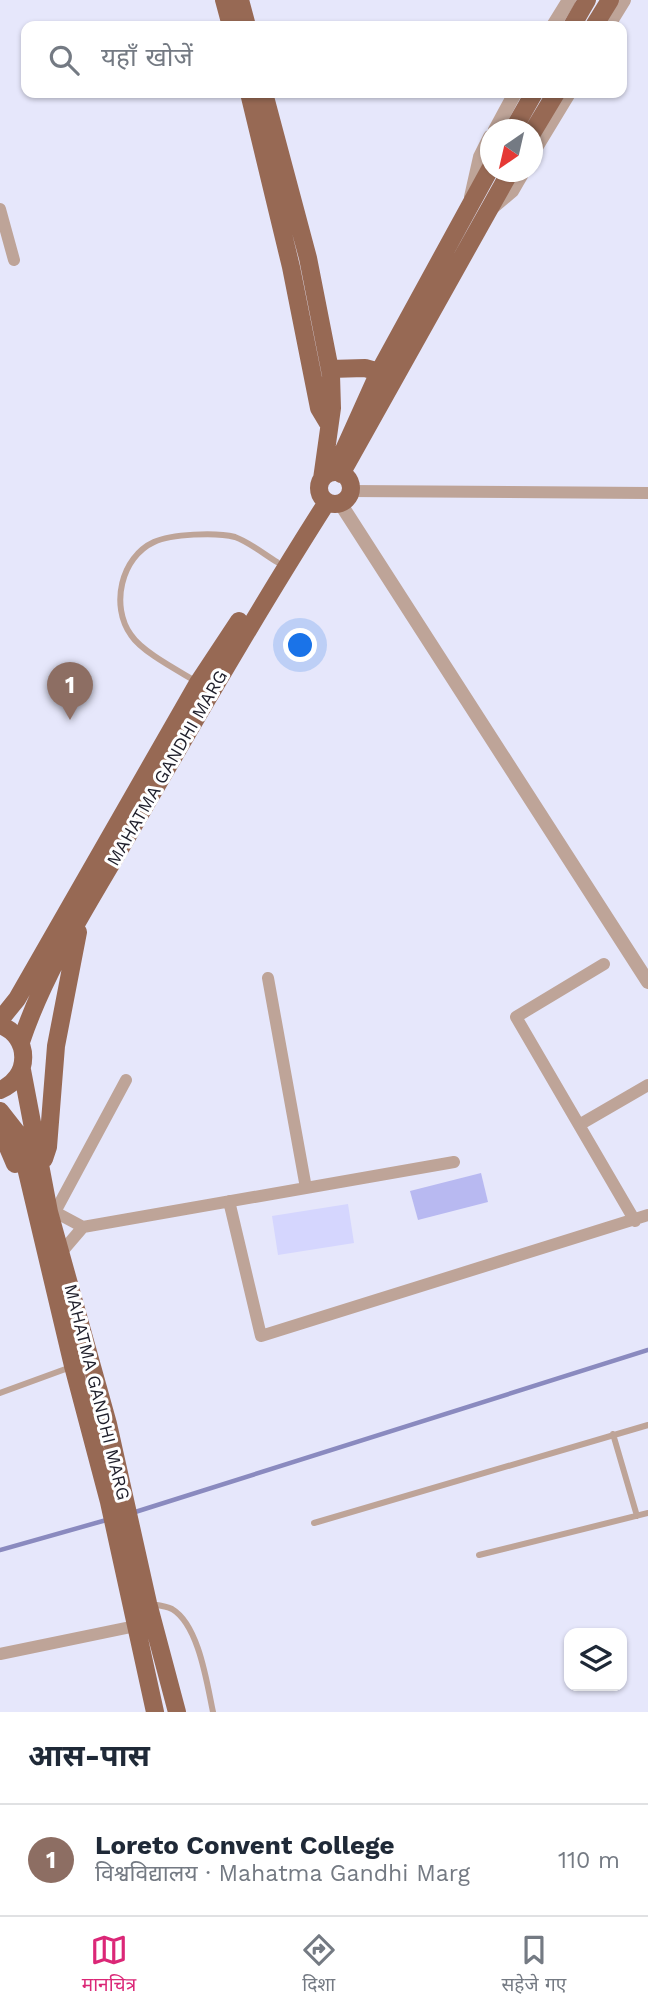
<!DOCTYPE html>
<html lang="hi">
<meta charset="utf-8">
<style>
body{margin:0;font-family:"Work Sans","Noto Sans Devanagari",sans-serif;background:#f2f2f3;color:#1f2937}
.controls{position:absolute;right:21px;bottom:21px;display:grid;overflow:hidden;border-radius:14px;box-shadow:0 2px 5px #0004}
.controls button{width:63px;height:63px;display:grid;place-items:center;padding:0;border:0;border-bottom:2px solid #e0e1e3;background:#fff;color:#1f2937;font:35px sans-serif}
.compass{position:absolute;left:480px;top:119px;width:63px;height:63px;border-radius:50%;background:#fff;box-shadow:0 2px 5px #0004;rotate:214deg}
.you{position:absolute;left:301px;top:646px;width:24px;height:24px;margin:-18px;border:5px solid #fff;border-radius:50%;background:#1a73e8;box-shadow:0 0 0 10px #1a73e833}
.badge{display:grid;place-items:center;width:46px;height:46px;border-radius:50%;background:#db2777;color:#fff;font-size:23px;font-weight:700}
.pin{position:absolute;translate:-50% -58px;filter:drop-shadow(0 2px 4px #0008)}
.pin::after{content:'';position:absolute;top:37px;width:24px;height:21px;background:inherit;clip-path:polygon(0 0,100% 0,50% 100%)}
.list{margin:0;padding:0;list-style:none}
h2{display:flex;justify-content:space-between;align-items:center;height:91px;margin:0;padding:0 28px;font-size:30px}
h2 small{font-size:23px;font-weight:400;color:#747a83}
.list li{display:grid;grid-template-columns:46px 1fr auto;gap:21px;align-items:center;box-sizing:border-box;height:112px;padding:0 28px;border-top:2px solid #e0e1e3}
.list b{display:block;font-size:26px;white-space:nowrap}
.list p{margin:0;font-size:23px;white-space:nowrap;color:#747a83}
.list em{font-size:23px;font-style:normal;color:#747a83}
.icon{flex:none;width:38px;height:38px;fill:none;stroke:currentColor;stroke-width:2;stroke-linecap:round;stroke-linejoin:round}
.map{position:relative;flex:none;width:648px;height:1712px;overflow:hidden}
.search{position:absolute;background:#fff;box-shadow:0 2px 5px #0004;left:21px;right:21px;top:21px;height:77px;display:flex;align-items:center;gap:18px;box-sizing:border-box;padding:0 24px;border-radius:14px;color:#747a83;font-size:26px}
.sheet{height:203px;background:#fff}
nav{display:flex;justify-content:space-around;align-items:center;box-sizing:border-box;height:98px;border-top:2px solid #e0e1e3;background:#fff;font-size:19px;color:#747a83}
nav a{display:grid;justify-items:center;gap:4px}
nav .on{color:#db2777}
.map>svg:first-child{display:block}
.green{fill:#d5d6fe}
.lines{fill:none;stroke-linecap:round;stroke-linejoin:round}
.stream{stroke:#8a8abf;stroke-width:4.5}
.building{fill:#b8b9f1}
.service{stroke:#bea498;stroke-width:6}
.minor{stroke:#bea498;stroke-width:12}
.tertiary{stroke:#bea498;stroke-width:14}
.primary{stroke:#976954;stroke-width:18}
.labels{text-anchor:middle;stroke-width:6;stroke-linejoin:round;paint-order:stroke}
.street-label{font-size:18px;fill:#1e1e2a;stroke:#fff}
</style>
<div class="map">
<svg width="648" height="1712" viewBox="0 0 648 1712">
<rect width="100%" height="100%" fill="#e6e7fb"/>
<path class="green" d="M348 1204 354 1243 278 1255 272 1216Z"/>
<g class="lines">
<path class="stream" d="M132 1513 648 1350
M0 1550 110 1519"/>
</g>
<path class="building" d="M481 1173 488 1202 418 1220 410 1191Z"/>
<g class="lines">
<path class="service" d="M197 682C179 671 142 652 131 635 110 606 121 557 154 542 171 534 216 532 235 537 249 542 264 554 277 562
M0 1393 71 1367
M613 1434 637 1516
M314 1523 648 1425
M479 1555 648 1513
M150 1604C156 1605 166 1606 172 1609 199 1625 207 1684 213 1712"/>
<path class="minor" d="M0 209 14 260
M350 491 648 493
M604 964 516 1017 635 1221
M268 978 306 1188
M579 1125 648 1085
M229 1201 261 1336 648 1215
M49 1212H55L83 1227 65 1248 60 1250
M55 1212 126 1080
M83 1227 454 1162
M0 1654 135 1626"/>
<path class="tertiary" d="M553 26 569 0
M608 26 624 0
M495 130 515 93
M532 154 569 93
M471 197 480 157 490 137
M493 207 512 191 523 172
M340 503 648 982"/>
<path class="primary" d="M224 0 231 26
M240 0 247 26
M572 26 587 0
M594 26 610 0
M249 93 291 267 319 408 328 423
M264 93 308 258 331 375 332 408 322 479
M513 130 534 93
M532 133 556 93
M330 369 365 368 379 372
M339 461 379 372 490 169
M319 488a16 16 0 1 1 32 0a16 16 0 1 1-32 0Z
M341 474 510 172
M0 1020 17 999 198 683 239 621
M0 1025C31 1036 31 1078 0 1090
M21 1042C46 967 92 898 131 830 195 720 258 610 327 502
M22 1070 49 1212 108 1424 148 1603 177 1712
M0 1111 18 1134 73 1366 109 1502 155 1712
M0 1129 15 1164
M44 1159 48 1147 56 1046 78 932"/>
</g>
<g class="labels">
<g class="street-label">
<text transform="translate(167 768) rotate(-60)" y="6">MAHATMA GANDHI MARG</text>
<text transform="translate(97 1392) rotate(76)" y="6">MAHATMA GANDHI MARG</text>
</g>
</g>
</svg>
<div class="controls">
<button><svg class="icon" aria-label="layers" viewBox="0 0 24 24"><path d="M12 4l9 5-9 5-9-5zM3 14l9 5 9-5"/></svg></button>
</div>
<svg class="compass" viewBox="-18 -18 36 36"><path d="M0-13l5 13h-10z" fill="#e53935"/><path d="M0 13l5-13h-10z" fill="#747a83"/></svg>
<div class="you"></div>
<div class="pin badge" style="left:70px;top:720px;background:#8d6e63">1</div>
<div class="search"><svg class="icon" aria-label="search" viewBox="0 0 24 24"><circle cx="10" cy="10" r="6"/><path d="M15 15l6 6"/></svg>यहाँ खोजें</div>
</div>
<section class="sheet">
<h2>आस-पास<small></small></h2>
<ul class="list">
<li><span class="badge" style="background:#8d6e63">1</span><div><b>Loreto Convent College</b><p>विश्वविद्यालय · Mahatma Gandhi Marg</p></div><em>110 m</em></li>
</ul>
</section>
<nav>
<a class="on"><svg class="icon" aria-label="map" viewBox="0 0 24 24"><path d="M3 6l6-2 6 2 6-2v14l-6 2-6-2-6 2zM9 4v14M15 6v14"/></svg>मानचित्र</a>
<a><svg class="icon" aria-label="directions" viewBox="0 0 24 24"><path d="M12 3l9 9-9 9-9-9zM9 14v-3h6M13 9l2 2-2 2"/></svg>दिशा</a>
<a><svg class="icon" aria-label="saved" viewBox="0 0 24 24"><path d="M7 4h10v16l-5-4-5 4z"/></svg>सहेजे गए</a>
</nav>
